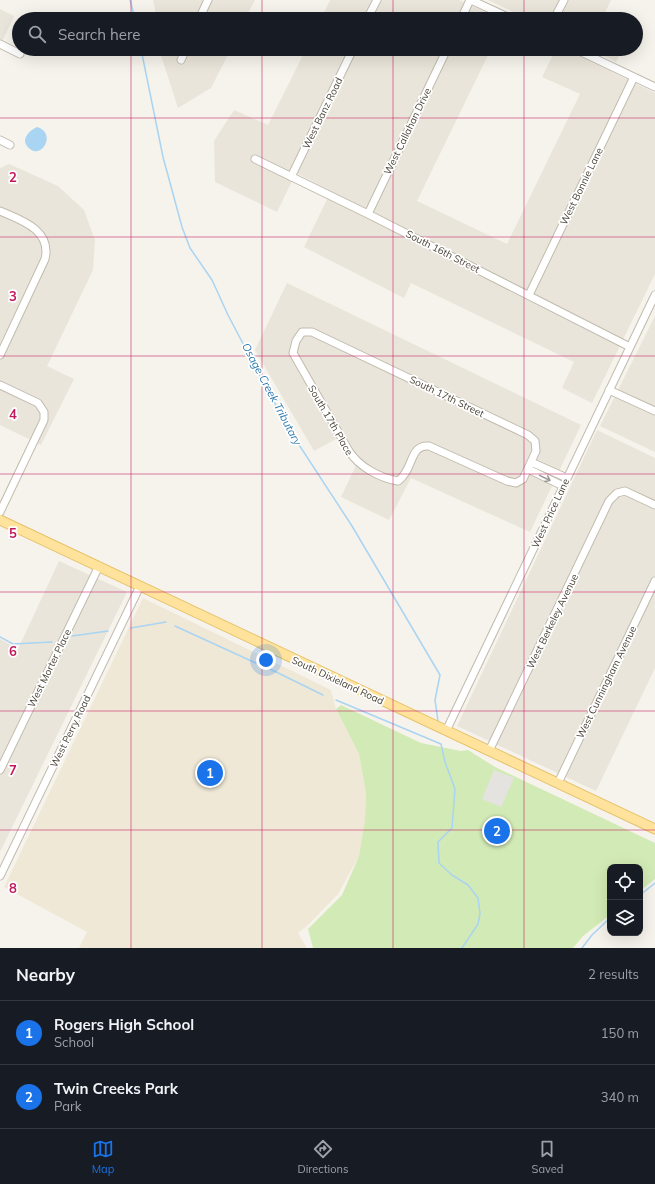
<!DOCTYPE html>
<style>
body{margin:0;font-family:Mulish,sans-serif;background:#20242c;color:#f1f3f6}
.controls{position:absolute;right:12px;bottom:12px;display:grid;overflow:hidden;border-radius:8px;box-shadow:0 4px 16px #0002}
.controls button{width:36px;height:36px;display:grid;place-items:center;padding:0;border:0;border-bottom:1px solid #363941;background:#171b24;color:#f1f3f6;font:20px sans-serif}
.you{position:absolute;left:266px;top:660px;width:14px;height:14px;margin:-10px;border:3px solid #fff;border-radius:50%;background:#1a73e8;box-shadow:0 0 0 6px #1a73e833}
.badge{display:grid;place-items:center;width:26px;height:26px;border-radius:50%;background:#1a73e8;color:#fff;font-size:13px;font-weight:700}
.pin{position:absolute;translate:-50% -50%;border:2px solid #fff;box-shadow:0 1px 4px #0006}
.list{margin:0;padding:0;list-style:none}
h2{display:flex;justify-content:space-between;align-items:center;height:52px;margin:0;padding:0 16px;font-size:17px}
h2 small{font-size:13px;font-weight:400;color:#9ea1a6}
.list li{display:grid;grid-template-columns:26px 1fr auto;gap:12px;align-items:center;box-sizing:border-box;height:64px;padding:0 16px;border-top:1px solid #363941}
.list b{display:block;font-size:15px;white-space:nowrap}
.list p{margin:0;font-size:13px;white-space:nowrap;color:#9ea1a6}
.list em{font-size:13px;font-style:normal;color:#9ea1a6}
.icon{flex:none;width:22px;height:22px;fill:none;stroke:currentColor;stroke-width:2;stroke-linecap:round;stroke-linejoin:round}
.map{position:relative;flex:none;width:655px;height:948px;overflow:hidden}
.search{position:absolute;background:#171b24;box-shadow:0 4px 16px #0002;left:12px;right:12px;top:12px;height:44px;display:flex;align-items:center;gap:10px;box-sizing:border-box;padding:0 14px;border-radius:22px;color:#9ea1a6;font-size:15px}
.sheet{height:180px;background:#171b24}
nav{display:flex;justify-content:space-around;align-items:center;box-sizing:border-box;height:56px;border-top:1px solid #363941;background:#171b24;font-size:11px;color:#9ea1a6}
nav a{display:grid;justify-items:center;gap:2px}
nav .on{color:#1a73e8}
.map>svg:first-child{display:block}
.residential{fill:#eae5da}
.education{fill:#efe8d6}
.green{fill:#d2eab5}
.parking{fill:#e5e3e0}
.water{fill:#a9d4f2}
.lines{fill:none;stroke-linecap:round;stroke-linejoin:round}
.stream{stroke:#a9d4f2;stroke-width:1.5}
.minor-casing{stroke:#c2bbae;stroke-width:9}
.major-casing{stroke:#e6c16a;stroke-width:11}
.minor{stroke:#fff;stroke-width:7}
.major{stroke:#ffe39c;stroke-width:9}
.oneway{stroke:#9c9892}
.grid{fill:none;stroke:#c2185b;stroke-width:1;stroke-opacity:0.55}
.labels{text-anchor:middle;stroke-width:3.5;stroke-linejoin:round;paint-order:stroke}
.street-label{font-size:10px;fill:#4b4439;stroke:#fff}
.water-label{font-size:11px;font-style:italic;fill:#2e7ab2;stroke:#fff}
.grid-label{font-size:13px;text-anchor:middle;font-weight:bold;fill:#c2185b;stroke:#fff;stroke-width:3.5;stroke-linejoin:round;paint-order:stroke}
</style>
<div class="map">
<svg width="655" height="948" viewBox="0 0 655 948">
<rect width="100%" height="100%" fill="#f6f3ec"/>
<path class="residential" d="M153 0H255L245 19H157Z
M330 0H459L501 19H321Z
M488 0H611L602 19H528Z
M0 9 14 16 1 44 0 43Z
M159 49H231L211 88 178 108Z
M306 49H491L417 201 507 244 580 94 542 77 556 49H566L655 93V274L592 403 562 388 574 362 411 283 404 298 304 247 331 191 296 173 277 212 215 182 214 141 234 110 268 125Z
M590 49H623L616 62Z
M9 164 58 186 84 210 95 240 93 270 47 366 74 379 41 445 0 425V168Z
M287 283 581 425 530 532 411 478 389 520 341 497 359 459 345 434 314 451 255 350Z
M655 316V452L600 426Z
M597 430 655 458V668L596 791 457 726Z
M59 561 127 592 0 852V639L18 649Z"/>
<path class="education" d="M143 598 331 690 336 709 359 754 366 793 365 820 359 856 338 894 309 924 298 933 307 948H79L87 932 4 887Z"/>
<path class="green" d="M341 705 421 743 461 751 468 750 495 767 655 843V879L640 891V867H610V915L583 936 573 948H313L308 929 342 895 359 856 365 820 366 793 359 754 336 709Z"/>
<path class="parking" d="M494 770 514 778 501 807 482 799Z"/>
<path class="water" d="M37 127C57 133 42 159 30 149 19 140 29 131 37 127Z"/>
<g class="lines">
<path class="stream" d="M130 0 135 19
M141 49 163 157 182 227 190 248 212 280 228 315 260 376 290 431 352 526 440 675 435 700 438 721
M175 626 258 664
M131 628 166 622
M72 636 108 631
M0 637 13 644 52 642
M270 669 323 695
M336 700 441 744 445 762 455 789 452 828 438 842 439 863 452 875 468 885 478 898 480 914 478 924 462 948
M640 895 655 883
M582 948 592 935 610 918"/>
<defs>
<path id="minor" d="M471 0 512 19
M199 19 208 0
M367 19 377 0
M461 19 470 0
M554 19 564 0
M0 44 20 54
M575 49 655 87
M181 60 186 49
M0 140 10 145
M255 159 368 214 630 347
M291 177 353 49
M0 211C21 220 52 230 45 259L0 355
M368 214 447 49
M529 295 634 77
M302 332H312L528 435 535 441 536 451 531 462 523 479 516 483 507 481 429 446C409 444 414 470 398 481 380 478 359 467 349 451L293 353 296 341Z
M0 385 38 403 44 412V420L0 512
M609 390 655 411
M531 462 567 478
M528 469 563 486
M446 731 655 295
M489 751 609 501 617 493 625 491 655 505
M0 770 99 566
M558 783 655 581
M0 876 140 586"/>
<path id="major" d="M0 520 655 829"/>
</defs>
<use href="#minor" class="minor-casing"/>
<use href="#major" class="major-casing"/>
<use href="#minor" class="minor"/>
<use href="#major" class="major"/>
</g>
<defs><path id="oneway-shaft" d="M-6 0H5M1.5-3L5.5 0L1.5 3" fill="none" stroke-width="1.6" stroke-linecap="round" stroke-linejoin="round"/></defs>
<use class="oneway" href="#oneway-shaft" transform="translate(545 478) rotate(26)"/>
<path class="grid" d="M131 0V19M262 0V19M393 0V19M524 0V19M131 49V948M262 49V948M393 49V948M524 49V948M0 118H655M0 237H655M0 356H655M0 474H655M0 592H655M0 711H655M0 830H655"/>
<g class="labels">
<g class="street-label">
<text transform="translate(322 113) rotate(-64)" y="4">West Banz Road</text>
<text transform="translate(407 131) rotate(-64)" y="4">West Callahan Drive</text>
<text transform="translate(581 186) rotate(-64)" y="4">West Bonnie Lane</text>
<text transform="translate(443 251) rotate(27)" y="4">South 16th Street</text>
<text transform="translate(447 396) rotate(26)" y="4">South 17th Street</text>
<text transform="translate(331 420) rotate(60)" y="4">South 17th Place</text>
<text transform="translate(550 513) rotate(-65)" y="4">West Price Lane</text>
<text transform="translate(552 621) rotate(-64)" y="4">West Berkeley Avenue</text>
<text transform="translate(49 668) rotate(-64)" y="4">West Morter Place</text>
<text transform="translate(338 680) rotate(25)" y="4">South Dixieland Road</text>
<text transform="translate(606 682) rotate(-64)" y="4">West Cunningham Avenue</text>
<text transform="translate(70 731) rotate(-64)" y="4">West Perry Road</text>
</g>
<g class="water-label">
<text transform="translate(272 394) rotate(62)" y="4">Osage Creek Tributary</text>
</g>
</g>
<g class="grid-label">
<text x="13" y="182">2</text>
<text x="13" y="301">3</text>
<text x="13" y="419">4</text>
<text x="13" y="538">5</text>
<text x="13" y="656">6</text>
<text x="13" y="775">7</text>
<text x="13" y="893">8</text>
</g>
</svg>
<div class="controls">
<button><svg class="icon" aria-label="locate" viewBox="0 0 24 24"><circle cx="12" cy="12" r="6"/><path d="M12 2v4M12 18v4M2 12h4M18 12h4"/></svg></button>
<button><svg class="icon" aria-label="layers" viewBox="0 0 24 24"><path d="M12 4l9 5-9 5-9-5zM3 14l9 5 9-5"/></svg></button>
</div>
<div class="you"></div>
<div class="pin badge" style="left:210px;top:773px">1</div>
<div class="pin badge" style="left:497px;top:831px">2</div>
<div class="search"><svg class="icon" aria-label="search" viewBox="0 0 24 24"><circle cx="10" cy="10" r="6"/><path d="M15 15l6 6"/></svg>Search here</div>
</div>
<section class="sheet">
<h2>Nearby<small>2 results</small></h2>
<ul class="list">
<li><span class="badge">1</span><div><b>Rogers High School</b><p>School</p></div><em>150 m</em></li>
<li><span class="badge">2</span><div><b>Twin Creeks Park</b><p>Park</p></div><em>340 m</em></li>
</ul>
</section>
<nav>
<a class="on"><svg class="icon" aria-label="map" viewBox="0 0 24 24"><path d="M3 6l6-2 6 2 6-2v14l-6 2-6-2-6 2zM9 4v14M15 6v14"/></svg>Map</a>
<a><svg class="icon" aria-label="directions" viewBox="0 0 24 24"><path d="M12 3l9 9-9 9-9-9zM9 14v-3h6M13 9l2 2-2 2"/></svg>Directions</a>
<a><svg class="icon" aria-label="saved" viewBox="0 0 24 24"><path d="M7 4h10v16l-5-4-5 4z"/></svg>Saved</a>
</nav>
